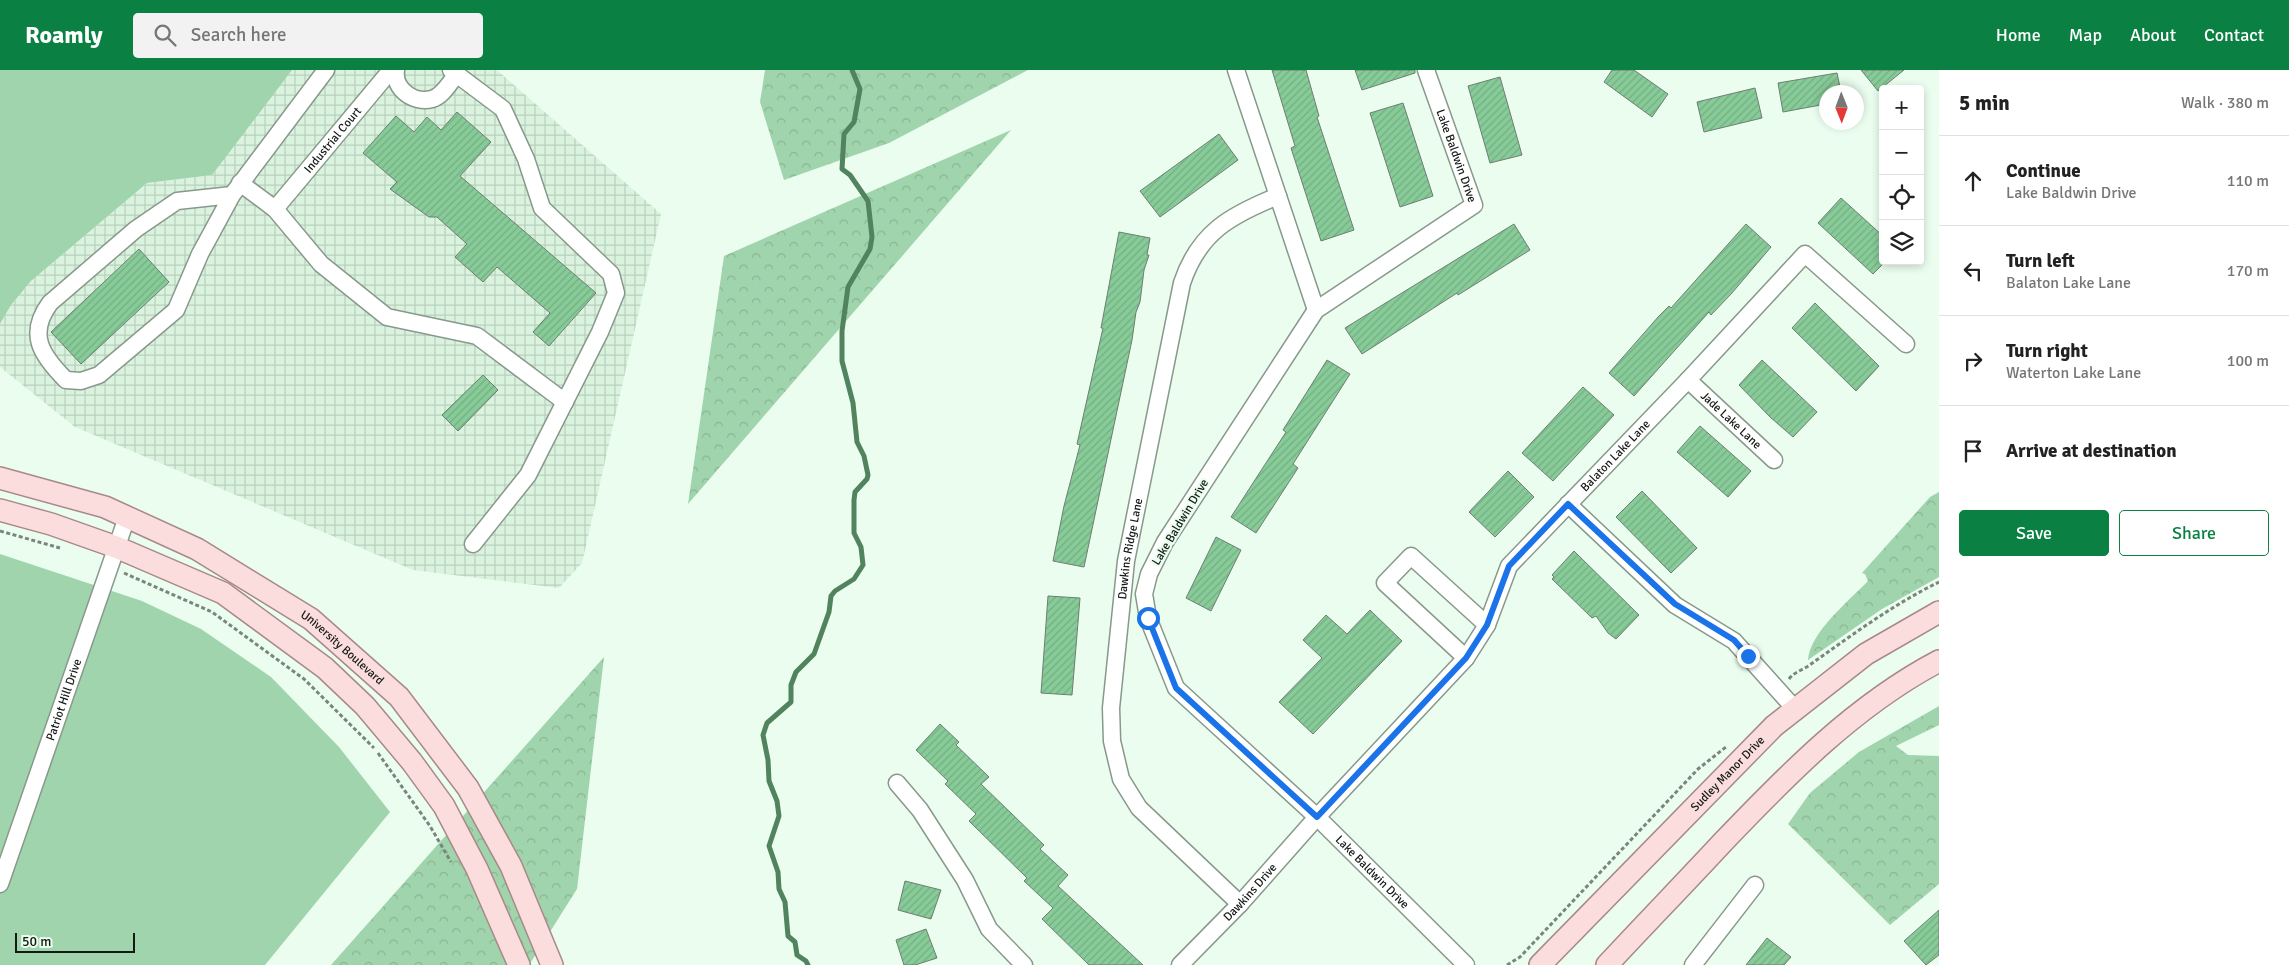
<!DOCTYPE html>
<meta charset="utf-8">
<style>
body{margin:0;font-family:Signika,sans-serif;background:#f2f2f2;color:#222}
.controls{position:absolute;right:15px;top:15px;display:grid;overflow:hidden;border-radius:5px;box-shadow:0 2px 8px #0003}
.controls button{width:45px;height:45px;display:grid;place-items:center;padding:0;border:0;border-bottom:1px solid #e0e0e0;background:#fff;color:#222;font:25px sans-serif}
.compass{position:absolute;left:1819px;top:15px;width:45px;height:45px;border-radius:50%;background:#fff;box-shadow:0 2px 8px #0003;rotate:179deg}
.scale{position:absolute;left:15px;bottom:12px;width:120px;box-sizing:border-box;padding-left:5px;border:2px solid #131914;border-top:0;font-size:14px;line-height:18px;white-space:nowrap;color:#131914;-webkit-text-stroke:4px #eafdee;paint-order:stroke}
.stop{position:absolute;width:15px;height:15px;margin:-11px;border:4px solid #1a73e8;border-radius:50%;background:#fff}
.stop.end{background:#1a73e8;border-color:#fff;box-shadow:0 1px 5px #0008}
.list{margin:0;padding:0;list-style:none}
h2{display:flex;justify-content:space-between;align-items:center;height:65px;margin:0;padding:0 20px;font-size:21px}
h2 small{font-size:16px;font-weight:400;color:#767676}
.list li{display:grid;grid-template-columns:32px 1fr auto;gap:15px;align-items:center;box-sizing:border-box;height:90px;padding:0 20px;border-top:1px solid #e0e0e0}
.list b{display:block;font-size:19px;white-space:nowrap}
.list p{margin:0;font-size:16px;white-space:nowrap;color:#767676}
.list em{font-size:16px;font-style:normal;color:#767676}
.actions{display:flex;gap:10px;padding:15px 20px}
.actions a{flex:1;padding:11px 0;border:1px solid #0b8043;border-radius:5px;text-align:center;font-size:18px;color:#0b8043}
.actions .main{background:#0b8043;color:#fff}
.icon{flex:none;width:28px;height:28px;fill:none;stroke:currentColor;stroke-width:2;stroke-linecap:round;stroke-linejoin:round}
.map{position:relative;flex:none;width:1939px;height:895px;overflow:hidden}
header{display:flex;align-items:center;gap:30px;box-sizing:border-box;height:70px;padding:0 25px;background:#0b8043;color:#fff}
header strong{font-size:24px}
nav{display:flex;gap:28px;margin-inline-start:auto;font-size:18px}
.search{width:350px;height:45px;background:#f2f2f2;display:flex;align-items:center;gap:12px;box-sizing:border-box;padding:0 18px;border-radius:5px;color:#767676;font-size:19px}
main{display:flex}
aside{flex:1;background:#fff}
.map>svg:first-child{display:block}
.industrial{fill:url(#industrial-grid)}
.grass{fill:#a0d4ac}
.forest{fill:url(#forest-crowns)}
.lines{fill:none;stroke-linecap:round;stroke-linejoin:round}
.stream{stroke:#52835f;stroke-width:5}
.building{fill:url(#building-hatch);stroke:#6e7e72}
.minor-casing{stroke:#88998c;stroke-width:19}
.major-casing{stroke:#a88988;stroke-width:24}
.path{stroke:#7a867c;stroke-width:3;stroke-dasharray:4 2.5;stroke-linecap:butt}
.minor{stroke:#fff;stroke-width:16}
.major{stroke:#fbdddd;stroke-width:21}
.route{stroke:#1a73e8;stroke-width:6}
.labels{text-anchor:middle;stroke-width:4.5;stroke-linejoin:round;paint-order:stroke}
.street-label{font-size:12px;fill:#131914;stroke:#eafdee}
</style>
<header>
<strong>Roamly</strong>
<div class="search"><svg class="icon" aria-label="search" viewBox="0 0 24 24"><circle cx="10" cy="10" r="6"/><path d="M15 15l6 6"/></svg>Search here</div>
<nav><a>Home</a><a>Map</a><a>About</a><a>Contact</a></nav>
</header>
<main>
<div class="map">
<svg width="1939" height="895" viewBox="0 0 1939 895">
<defs>
<pattern id="industrial-grid" width="8" height="8" patternUnits="userSpaceOnUse" patternTransform="scale(1.25)"><rect width="8" height="8" fill="#daf3df"/><path d="M0 4h8M4 0v8" fill="none" stroke="#bad0be"/></pattern>
<pattern id="forest-crowns" width="20" height="18" patternUnits="userSpaceOnUse" patternTransform="scale(1.25)"><rect width="20" height="18" fill="#a0d4ac"/><path d="M2 6a3 3 0 1 1 6 0M12 15a3 3 0 1 1 6 0" fill="none" stroke="#89b593"/></pattern>
<pattern id="building-hatch" width="6" height="6" patternUnits="userSpaceOnUse" patternTransform="scale(1.25)"><rect width="6" height="6" fill="#87cb98"/><path d="M-1 1l2-2M0 6l6-6M5 7l2-2" fill="none" stroke="#74ae82"/></pattern>
</defs>
<rect width="100%" height="100%" fill="#eafdee"/>
<path class="industrial" d="M284 0H497L661 144 582 493 559 518 413 500 75 357 0 297V254L11 235 31 211 147 113 212 105Z"/>
<path class="grass" d="M0 0H292L212 105 147 113 31 211 11 235 0 254Z
M0 484 142 531 201 559 271 607 339 677 390 742 265 895H0Z"/>
<path class="forest" d="M765 0H1028L889 73 784 110 760 32Z
M1011 60 688 434 724 186Z
M1939 422V507L1882 539 1808 590C1810 562 1849 531 1868 511L1865 504 1862 503 1930 427Z
M604 587 577 819 529 895H331Z
M1939 636V655L1896 676 1908 685 1939 686V814L1890 855 1788 754 1810 723 1859 682Z"/>
<g class="lines">
<path class="stream" d="M808 895 806 891 797 885 795 872 788 866 785 832 779 819 778 802 769 776 779 746 777 731 769 711 768 690 763 665 767 653 791 632V615L796 602 814 584 829 542 831 526 835 521 854 509 863 495 861 477 854 463V430L855 422 867 409 868 405 864 386 857 372 853 333 842 291V261L848 217 870 179 872 167 868 131 850 105 842 99 844 64 854 52 860 19 852 0"/>
</g>
<path class="building" d="M1272 0H1306L1319 46 1317 47 1354 160 1321 171 1291 78 1295 76Z
M1355 0H1415V3L1362 20Z
M1612 0H1634L1668 24 1652 47 1604 12Z
M1861 0H1904L1878 21Z
M1837 3 1841 22H1826V34L1783 42 1778 13Z
M1500 7 1522 85 1490 93 1468 16Z
M1755 18 1762 48 1704 62 1697 32Z
M1403 33 1433 126 1400 137 1370 43Z
M457 42 491 72 460 106 596 223 549 276 533 262 550 243 497 197 483 212 455 187 467 174 437 147H429L390 119 397 112 363 83 396 46 414 62 427 47 441 60Z
M1219 64 1238 90 1160 147 1140 121Z
M1841 128 1883 166V194L1873 204 1818 153Z
M1514 154 1530 180 1458 225 1457 223 1362 284 1345 258Z
M1746 154 1771 177 1732 223 1711 245 1709 242 1634 326 1609 303 1659 246 1669 236 1671 238Z
M1119 162 1150 168 1147 185H1149L1144 200 1140 232 1136 242 1132 270 1084 497 1053 491 1064 436 1080 375 1077 374 1103 258H1101Z
M139 179 169 212 81 294 51 262Z
M1815 233 1879 296 1856 321 1792 258Z
M1327 290 1350 304 1293 394 1298 398 1256 463 1231 447 1286 362 1283 360Z
M1762 290 1817 342 1793 367 1770 347 1739 315Z
M483 305 498 320 458 361 442 345Z
M1583 317 1614 345 1553 411 1522 383Z
M1700 356 1751 401 1728 427 1677 382Z
M1508 401 1534 427 1495 467 1469 442Z
M1642 421 1697 478 1671 503 1616 447Z
M1216 467 1241 480 1211 541 1186 528Z
M1574 481 1639 545 1616 569 1608 563 1596 546 1592 548 1552 509 1554 507 1552 505Z
M1048 526 1080 528 1072 625 1041 623Z
M1370 540 1402 571 1313 664 1279 632 1322 588 1303 570 1326 545 1347 564Z
M940 654 959 672 956 675 989 707 981 714 1044 775 1040 779 1068 805 1058 816 1143 895H1089L1042 849 1053 838 1024 811 1027 808 969 751 976 744 945 714 948 711 916 680Z
M905 811 941 820 931 849 898 840Z
M1939 840V885L1926 895 1904 871Z
M926 859 937 888 915 895H904L896 870Z
M1767 868 1791 887 1784 895H1746Z"/>
<g class="lines">
<defs>
<g id="minor">
<path d="M396 0C393 19 414 34 432 29 443 26 450 12 457 4"/>
<path d="M451 0 503 39 526 89 542 138 611 204 616 223 600 262 528 405 473 474"/>
<path d="M1236 0 1316 240"/>
<path id="s1" d="M1426 0 1474 135 1316 240 1165 472 1149 504 1144 524 1148 548 1176 618 1317 747 1466 895"/>
<path d="M240 113 275 139 321 194 387 247 477 266 565 332"/>
<path d="M232 125 177 131 136 159 50 233C27 264 41 285 66 310L81 311 99 305 176 240 200 184 232 125 326 0"/>
<path id="s2" d="M275 139 391 0"/>
<path id="s3" d="M1688 310 1774 390"/>
<path d="M1568 434 1675 535 1734 571 1795 639"/>
<path d="M1466 588 1385 513 1411 486 1487 555"/>
<path d="M897 713 920 740 965 810 989 859 1024 895"/>
<path id="s4" d="M0 814 127 447"/>
<path id="s5" d="M1240 834 1139 738 1121 709 1112 671 1111 638 1126 491 1182 213C1199 162 1231 145 1278 126"/>
<path id="s6" d="M1180 895 1240 834 1317 747 1466 588 1487 555 1509 496 1688 310 1805 184 1906 274"/>
<path d="M1693 895 1755 815"/>
</g>
<g id="major">
<path id="s7" d="M0 408 105 437 197 479 311 549 399 627 468 718 511 796 552 895"/>
<path d="M0 440 51 454 116 477 223 523 325 598 365 636 412 692 444 736 477 799 519 895"/>
<path id="s8" d="M1540 895 1774 656 1866 584 1939 542"/>
<path d="M1607 895C1645 854 1684 814 1722 773 1787 705 1855 635 1939 591"/>
</g>
</defs>
<use href="#minor" class="minor-casing"/>
<use href="#major" class="major-casing"/>
<path class="path" d="M0 461 60 478
M124 503 212 542 304 609 374 678
M1789 609C1795 601 1804 600 1811 594 1852 565 1894 534 1939 512
M378 683 430 756 451 792
M1507 895 1520 887 1698 699 1726 677"/>
<use href="#minor" class="minor"/>
<use href="#major" class="major"/>
</g>
<g class="lines">
<path class="route" d="M1148 548 1176 618 1317 747 1466 588 1487 555 1509 496 1568 434 1675 534 1734 570 1748 586"/>
</g>
<g class="labels">
<g class="street-label">
<text dy="4" stroke="none"><textPath href="#s2" startOffset="90">Industrial Court</textPath></text>
<text dy="4" stroke="none"><textPath href="#s1" startOffset="91">Lake Baldwin Drive</textPath></text>
<text dy="4" stroke="none"><textPath href="#s3" startOffset="59">Jade Lake Lane</textPath></text>
<text dy="4" stroke="none"><textPath href="#s6" startOffset="675">Balaton Lake Lane</textPath></text>
<text transform="translate(1180 452) rotate(-59)" y="4">Lake Baldwin Drive</text>
<text dy="4" stroke="none"><textPath href="#s5" startOffset="406">Dawkins Ridge Lane</textPath></text>
<text dy="4" stroke="none"><textPath href="#s7" startOffset="386">University Boulevard</textPath></text>
<text dy="4" stroke="none"><textPath href="#s4" startOffset="195">Patriot Hill Drive</textPath></text>
<text dy="4" stroke="none"><textPath href="#s8" startOffset="268">Sudley Manor Drive</textPath></text>
<text dy="4" stroke="none"><textPath href="#s1" startOffset="1035">Lake Baldwin Drive</textPath></text>
<text dy="4" stroke="none"><textPath href="#s6" startOffset="101">Dawkins Drive</textPath></text>
</g>
</g>
</svg>
<div class="controls">
<button>+</button>
<button>−</button>
<button><svg class="icon" aria-label="locate" viewBox="0 0 24 24"><circle cx="12" cy="12" r="6"/><path d="M12 2v4M12 18v4M2 12h4M18 12h4"/></svg></button>
<button><svg class="icon" aria-label="layers" viewBox="0 0 24 24"><path d="M12 4l9 5-9 5-9-5zM3 14l9 5 9-5"/></svg></button>
</div>
<svg class="compass" viewBox="-18 -18 36 36"><path d="M0-13l5 13h-10z" fill="#e53935"/><path d="M0 13l5-13h-10z" fill="#767676"/></svg>
<div class="scale">50 m</div>
<div class="stop" style="left:1148px;top:548px"></div>
<div class="stop end" style="left:1748px;top:586px"></div>
</div>
<aside>
<h2>5 min<small>Walk · 380 m</small></h2>
<ul class="list">
<li><svg class="icon" aria-label="ahead" viewBox="0 0 24 24"><path d="M12 20V5M6 11l6-6 6 6"/></svg><div><b>Continue</b><p>Lake Baldwin Drive</p></div><em>110 m</em></li>
<li><svg class="icon" aria-label="left" viewBox="0 0 24 24"><path d="M17 20v-9H6M10 6l-5 5 5 5"/></svg><div><b>Turn left</b><p>Balaton Lake Lane</p></div><em>170 m</em></li>
<li><svg class="icon" aria-label="right" viewBox="0 0 24 24"><path d="M7 20v-9h11M14 6l5 5-5 5"/></svg><div><b>Turn right</b><p>Waterton Lake Lane</p></div><em>100 m</em></li>
<li><svg class="icon" aria-label="arrive" viewBox="0 0 24 24"><path d="M6 21V4h12l-3 4 3 4H6"/></svg><div><b>Arrive at destination</b></div></li>
</ul>
<div class="actions"><a class="main">Save</a><a>Share</a></div>
</aside>
</main>
